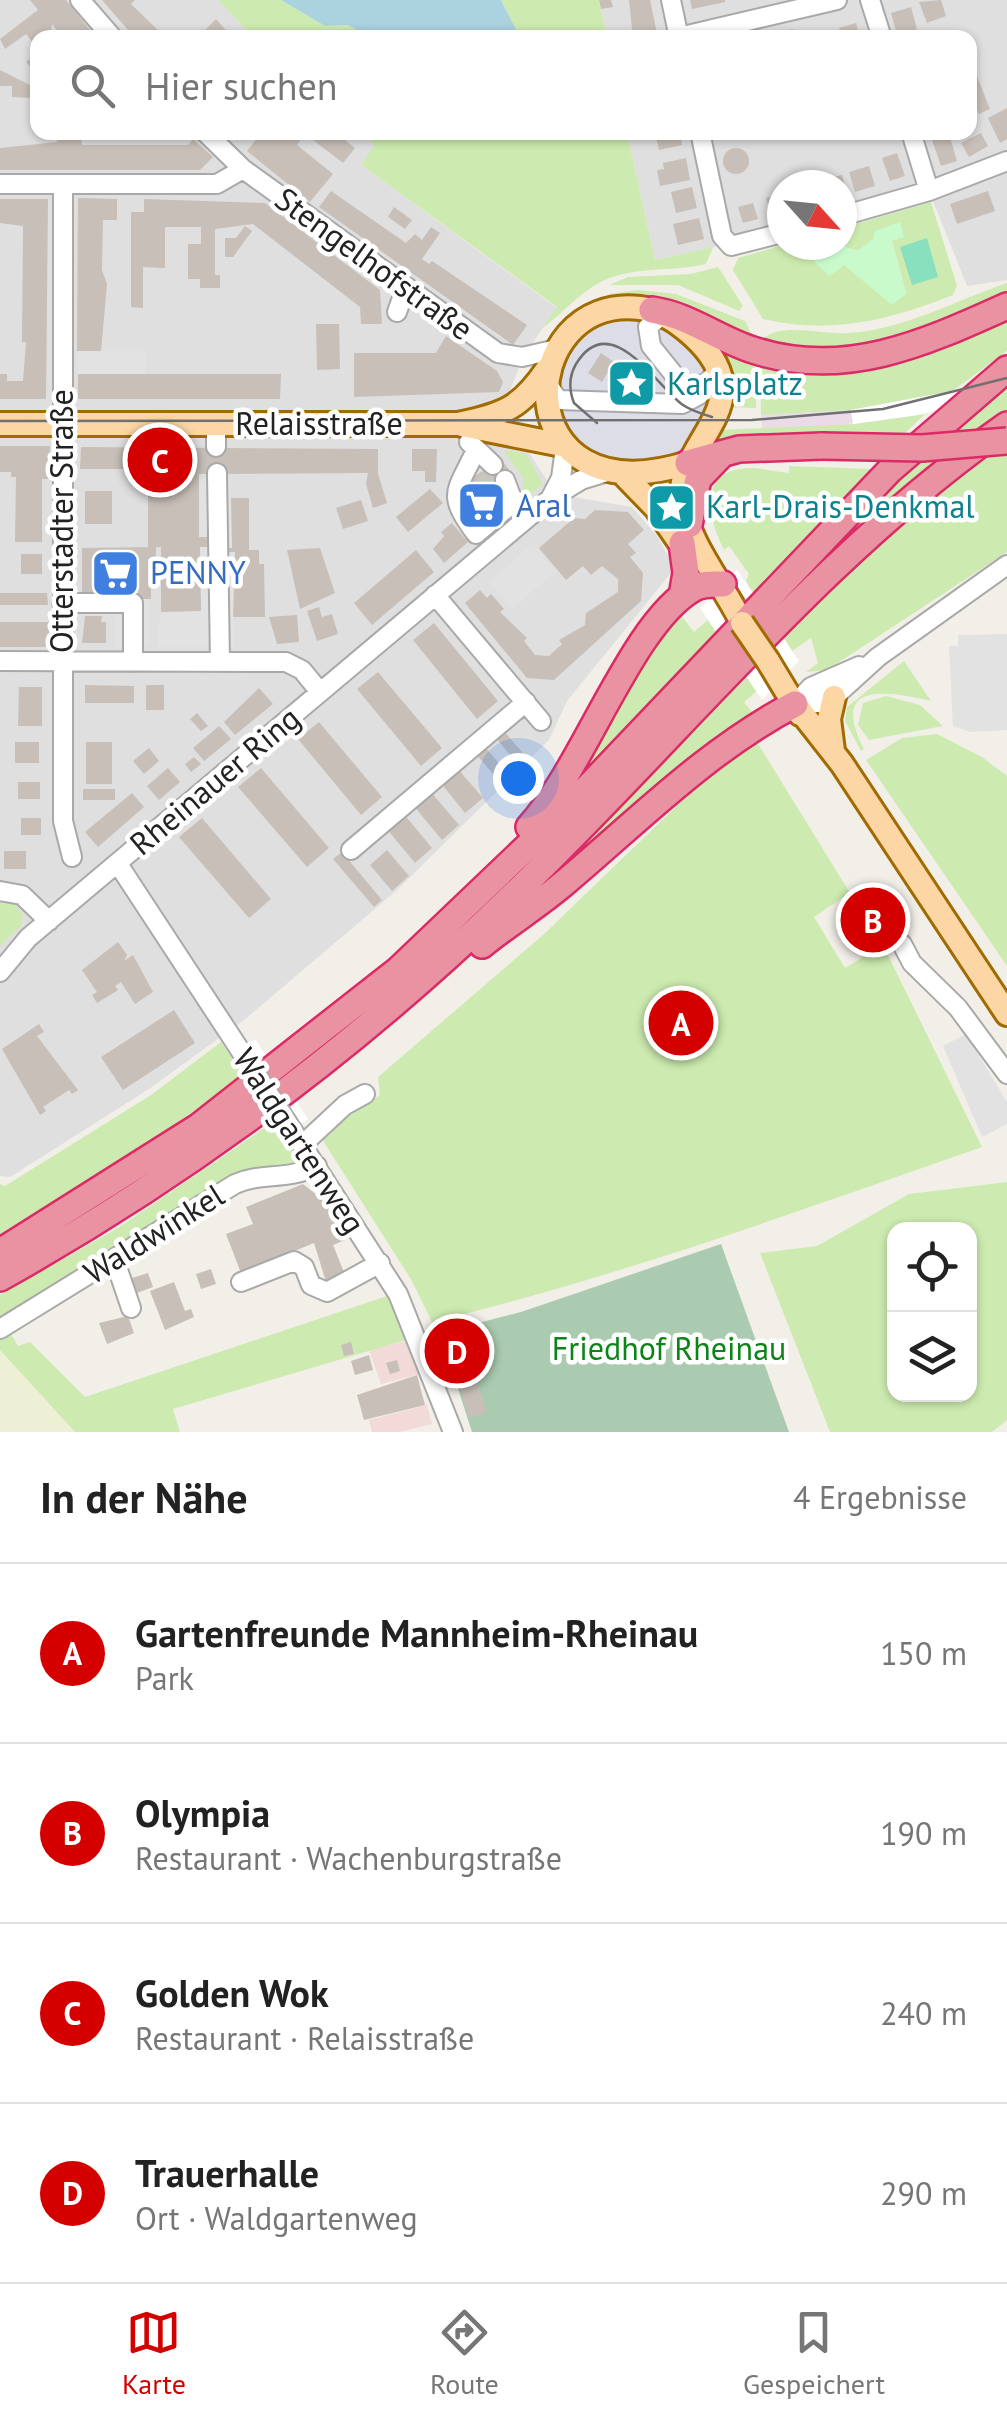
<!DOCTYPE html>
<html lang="de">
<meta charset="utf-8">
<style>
body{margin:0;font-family:"PT Sans",sans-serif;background:#f6f6f6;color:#222}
.controls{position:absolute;right:30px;bottom:30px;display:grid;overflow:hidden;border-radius:20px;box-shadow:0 2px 8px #0004}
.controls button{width:90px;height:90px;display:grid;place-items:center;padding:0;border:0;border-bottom:2px solid #e0e0e0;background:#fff;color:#222;font:50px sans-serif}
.compass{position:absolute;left:767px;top:170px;width:90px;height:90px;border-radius:50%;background:#fff;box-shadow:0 2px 8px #0004;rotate:117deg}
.you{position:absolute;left:518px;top:778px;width:35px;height:35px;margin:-25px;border:8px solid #fff;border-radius:50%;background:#1a73e8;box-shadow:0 0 0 15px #1a73e833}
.badge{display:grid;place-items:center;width:65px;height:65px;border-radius:50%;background:#d40000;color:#fff;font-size:32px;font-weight:700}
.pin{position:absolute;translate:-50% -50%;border:5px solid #fff;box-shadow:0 2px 10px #0006}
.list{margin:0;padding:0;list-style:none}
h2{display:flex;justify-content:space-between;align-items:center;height:130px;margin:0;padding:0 40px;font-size:42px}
h2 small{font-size:32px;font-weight:400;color:#767676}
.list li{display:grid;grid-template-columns:65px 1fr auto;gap:30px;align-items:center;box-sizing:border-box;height:180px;padding:0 40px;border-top:2px solid #e0e0e0}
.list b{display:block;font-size:38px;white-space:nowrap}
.list p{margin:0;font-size:32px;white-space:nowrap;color:#767676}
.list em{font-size:32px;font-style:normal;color:#767676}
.icon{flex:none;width:55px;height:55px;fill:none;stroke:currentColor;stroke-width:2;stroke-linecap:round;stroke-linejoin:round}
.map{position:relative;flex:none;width:1007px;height:1432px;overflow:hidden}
.search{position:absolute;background:#fff;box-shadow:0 2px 8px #0004;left:30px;right:30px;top:30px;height:110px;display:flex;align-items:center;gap:25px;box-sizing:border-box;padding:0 35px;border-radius:20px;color:#767676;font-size:38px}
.sheet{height:850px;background:#fff}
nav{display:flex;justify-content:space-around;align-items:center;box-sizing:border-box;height:140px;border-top:2px solid #e0e0e0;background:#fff;font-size:28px;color:#767676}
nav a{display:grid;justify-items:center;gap:5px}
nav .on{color:#d40000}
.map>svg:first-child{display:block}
.residential{fill:#e0dfdf}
.commercial{fill:#f2dad9}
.industrial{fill:#ebdbe8}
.farmland{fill:#eef0d5}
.grass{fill:#cdebb0;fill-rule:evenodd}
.cemetery{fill:#aacbaf}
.park{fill:#c8facc}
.pitch{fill:#88e0be}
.parking{fill:#e2e2e2}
.plaza{fill:#dddde8}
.water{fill:#aad3df}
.pier{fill:#fff}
.building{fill:#c7bfb8}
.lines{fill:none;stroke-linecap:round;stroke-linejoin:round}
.minor-tunnel{stroke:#c8c6c1;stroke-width:18;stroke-dasharray:18 9;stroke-linecap:butt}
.minor-casing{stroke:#a9a9a9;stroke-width:22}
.major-casing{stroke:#a06b00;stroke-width:28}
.highway-casing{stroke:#dc2a67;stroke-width:30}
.minor{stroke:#fff;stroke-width:18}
.major{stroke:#fcd6a4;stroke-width:22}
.highway{stroke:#e892a2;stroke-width:25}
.tram{stroke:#707070;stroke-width:2.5}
.minor-bridge-casing{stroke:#a9a9a9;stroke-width:22;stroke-linecap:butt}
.major-bridge-casing{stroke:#a06b00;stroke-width:28;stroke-linecap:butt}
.highway-bridge-casing{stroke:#dc2a67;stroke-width:30;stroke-linecap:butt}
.minor-bridge{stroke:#fff;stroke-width:18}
.major-bridge{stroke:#fcd6a4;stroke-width:22}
.highway-bridge{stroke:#e892a2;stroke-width:25}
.labels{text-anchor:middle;stroke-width:9;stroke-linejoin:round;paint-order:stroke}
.street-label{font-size:32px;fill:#222;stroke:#fff}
.culture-label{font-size:32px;fill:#0d838f;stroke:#fff;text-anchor:start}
.shop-label{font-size:32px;fill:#366cbe;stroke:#fff;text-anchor:start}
.park-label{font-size:32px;fill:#0c8416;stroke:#fff}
</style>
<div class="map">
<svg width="1007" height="1432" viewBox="0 0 1007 1432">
<rect width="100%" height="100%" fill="#f2efe9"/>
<path class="residential" d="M0 0H218L253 37 38 38V132L365 133 375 146 361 165 557 308 524 355 502 411 556 494 632 507 657 536 675 568 567 701 549 740 396 891 244 1020 149 1089 10 1177 0 1176Z
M599 0H1007V280L967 286 929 191 842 215V185H782V232L655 260 627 133 970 132V38L607 37Z"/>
<path class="commercial" d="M406 1341 420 1374 381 1384 369 1350Z
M427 1405 432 1424 399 1432H372L369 1420Z"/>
<path class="industrial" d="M851 410 853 423 841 425 762 429 761 415Z"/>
<path class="farmland" d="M0 1350 75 1432H0Z"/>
<path class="grass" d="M218 0H281L325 26 348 25 370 37H253Z
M501 0H599L607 37H520Z
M365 133H627L655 260 713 247 706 264C673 272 637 266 605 280 582 290 563 313 543 328L557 307 361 165 374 146Z
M931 202 957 286 953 295C890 320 831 335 763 319L733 270 738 258 783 245H827L812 250 906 293 892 241 874 239 858 251 838 245H842V228Z
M718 267 743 306 739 311 678 285H609L628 277 691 274Z
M1007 283V292L931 331 857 352 768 344 764 338C780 322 826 335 849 333 906 329 954 301 1007 283Z
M638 290 676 294 745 321 754 340 662 298 608 294Z
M1007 315V351L951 392 851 410 761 415 760 366C845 385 929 356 1007 315Z
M716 346 755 365 756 408 724 407Z
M1007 381V415L552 838 887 486Z
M925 414 901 437 710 447 718 430 854 424Z
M1007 442V552L827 670 806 672 818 663 811 638 792 651 784 637 889 532Z
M503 450 526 454 543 484 524 499 523 478Z
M789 466 870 469 755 595 746 581 749 574 729 546 724 550C707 517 697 467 753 468 758 468 777 472 789 473Z
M680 614 694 632 708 620 717 633 571 787 642 653Z
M904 661 931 701C886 691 829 681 864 749L861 751 845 721 847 707Z
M747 677 757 691 744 702 752 712 764 704 767 707 530 900Z
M886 696 920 705 943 726 869 740 858 725 863 703Z
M937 734 982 757 1007 776V966L866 760 902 738Z
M757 742 850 893 814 917 845 968 883 945 982 1147C801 1210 619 1277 432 1322L412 1281 320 1136 380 1095 378 1077 543 935 713 771Z
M0 904H13L23 914 21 926 0 946Z
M221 1042 244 1076 138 1150 0 1235V1184L5 1186 151 1095Z
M275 1121 302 1159 297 1166 254 1170 0 1324V1295L118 1228Z
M1007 1182V1420L992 1432H830L760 1253 817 1246 909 1194ZM894 1230H970V1394H894Z
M387 1296 406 1340 173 1409 180 1432H75L0 1350V1334L8 1329 18 1346 30 1342 85 1397Z"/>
<path class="cemetery" d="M721 1244 789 1432H472L440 1333 521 1312Z"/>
<path class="park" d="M900 222 904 237 892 241 906 294 892 305 844 265 830 276 815 263 812 250 838 245 858 251 873 239 875 231Z"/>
<path class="pitch" d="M927 238 938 277 912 285 900 247Z"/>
<path class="parking" d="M77 351H145V374H77Z
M199 478H231L232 548H224L235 552 233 647H157L161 612 201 611 200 547H208V538L199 537Z
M533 544 556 571 512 609 489 582Z
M81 592H138V599H149V641L144 648H115V616H80Z
M1007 634V730L971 732 953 726 949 646H958V635Z
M966 1034 1007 1102V1124L982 1137 943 1046Z"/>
<path class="plaza" d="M660 316 708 362 714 396 685 455 621 474 565 439 554 373 568 343 594 321Z"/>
<path class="water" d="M281 0H501L520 37H370L348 25 325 26Z"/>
<path class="pier" d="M1007 373V390L981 398 918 415 853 424 851 410 947 392Z
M737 570 799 661 762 700 700 608Z
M255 1039 308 1119 285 1136 232 1056Z"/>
<path class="building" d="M30 0H66L95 36 63 38 52 24 51 31 34 44 26 34 5 49 0 39 38 10Z
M102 0H135L131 4 166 38H135Z
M599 0H611L613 7 601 9Z
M629 0H650L657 33 633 38Z
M690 0H725V2L692 9Z
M941 0 946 16 927 23 919 2Z
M911 7 917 29 897 35 891 13Z
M216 19 233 38H212L205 30Z
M856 23 860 38H842L839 28Z
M793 29 794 38H776L775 33Z
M38 53V76L26 62Z
M0 70 38 89V110L32 109V98L12 97V86H0Z
M975 71 990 109 979 114 970 92V74Z
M1007 108V139L1000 143 988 118Z
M57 132H80L82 145H188L193 139 213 157 200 170H0V148L57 142Z
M262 132H307L297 145 333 174 310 202 247 151Z
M319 132H335L355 148 343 163 313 140Z
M655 132H680L682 145 659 150Z
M981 133 988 146 969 157 961 143Z
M949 134 957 161 941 166 932 140Z
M723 161a13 13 0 1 1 26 0a13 13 0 1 1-26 0Z
M897 153 905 176 890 181 882 158Z
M686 158 690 180 660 186 657 170 664 169 663 163Z
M869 166 875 186 855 192 849 172Z
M842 175 847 193 842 195V185H823L822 180Z
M692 187 697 208 676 213 671 192Z
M331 191 406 243 415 234 422 240 431 227 440 233 422 259 429 264 432 261 527 325 513 345 319 207Z
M988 191 995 211 957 224 950 204Z
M781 194 782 215 772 218 766 198Z
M78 198 117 199V220H103L102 270 107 284 101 351H77Z
M0 199H48L46 399H0V374H7V381H23L26 342H22L23 226 0 223Z
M144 199 265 203 380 290 382 324H361L360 307 253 224 215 229V275H220V288H200V279H188V244H201V227H165V268L143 267V308L131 307V212H144Z
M753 203 758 219 743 223 738 207Z
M394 207 412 220 405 229 388 217Z
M699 218 704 239 678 245 673 224Z
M245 226 252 231 233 257H225V238H236Z
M316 324H339L340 369 317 370Z
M446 336 497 371 503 382 499 392 354 397V353H436Z
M601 353 614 362 602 382 588 373Z
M78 374H281L280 399H78Z
M0 446H50L49 479H42V542H15L16 477H11V472H0Z
M81 447 378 449V474L387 503 373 508 366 484 368 473 199 474V537H208V547H200L201 611 161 612V547H156V558H151V599H138V592H82V548L148 547V475H127V469H80Z
M412 449H437L436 482H425V471H412Z
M501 459 512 474 489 492 495 510 475 525 464 510 472 503 463 490 466 482Z
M430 489 443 503 408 532 396 517Z
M85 491H112V524H85Z
M231 498H249V550H259V564H264L265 617H233L235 552H223V548H232Z
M361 500 368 521 343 529 336 508Z
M595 510 628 512 644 530 628 544 636 553 630 557 643 573 641 601 554 680 527 678 465 603 480 590 487 598 491 594 504 609 500 612 527 638 524 641 535 655 549 656 562 644 559 640 585 625 586 613 618 592V579L602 566 591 575 583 566 566 580 539 548 574 518 585 519Z
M452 523 468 542 444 563 433 549 444 536 441 532Z
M320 548 335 593 300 609 287 550Z
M416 550 434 572 372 625 354 603Z
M21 554H42V574H21Z
M0 593H47L48 605H0Z
M319 607 322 617 332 614 338 634 317 641 307 611Z
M297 615 299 642 277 644 269 617Z
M85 616H102L101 622H106V643H82Z
M0 622H49V647H0Z
M434 623 498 701 477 719 413 640Z
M378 672 442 748 421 766 357 689Z
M85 685 134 686V703H85Z
M146 685H164V710H146Z
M19 687H42V726H18Z
M259 688 273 704 235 735 224 722Z
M197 713 208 726 201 731 190 719Z
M319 722 382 797 361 815 298 739Z
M219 726 231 739 204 761 193 748Z
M503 730 529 760 520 767 495 737Z
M15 742H39V763H15Z
M86 742H112V784H86Z
M484 746 510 776 501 783 475 753Z
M149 748 159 761 144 774 133 761Z
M194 757 201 764 191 772 185 764Z
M168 768 180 782 159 800 147 786Z
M261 768 329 848 307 867 238 787Z
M457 768 483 798 465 813 440 782Z
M18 782H40V799H18Z
M83 789H115V800H83Z
M430 791 459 825 442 840 413 805Z
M132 793 144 807 98 847 85 832Z
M403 813 432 848 415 863 386 828Z
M21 818H41V835H21Z
M202 818 271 899 249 918 179 837Z
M387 850 409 876 392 891 370 865Z
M4 851H26V869H4Z
M342 852 382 900 374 907 333 859Z
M876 890 897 926 858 948 844 925 862 915 854 902Z
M118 942 127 955 124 961 133 955 153 992 135 1004 121 982 115 986 118 990 97 1003 92 995 97 992 82 970Z
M174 1010 195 1043 123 1090 101 1057Z
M39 1024 44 1032 37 1036 78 1090 72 1094 69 1090 43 1107 46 1111 40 1115 2 1049Z
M303 1184 328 1204 350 1238 333 1245 346 1277 327 1285 314 1243 241 1273 226 1234 253 1224 246 1207Z
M211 1269 216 1284 201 1289 196 1274Z
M148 1273 153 1287 137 1293 132 1278Z
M174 1282 185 1311 191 1309 194 1317 165 1330 150 1291Z
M128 1316 134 1333 107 1344 99 1323Z
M463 1339 487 1412 469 1418 445 1345Z
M351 1342 354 1354 344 1356 341 1345Z
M369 1355 373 1370 355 1375 351 1361Z
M397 1360 400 1371 390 1374 386 1363Z
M417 1375 425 1405 364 1420 357 1395Z"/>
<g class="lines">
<path class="minor-tunnel" d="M483 473 495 488"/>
<defs>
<path id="minor" d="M80 0 113 38
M671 0 679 38
M870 0 882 38
M679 37 837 0
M205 132 243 169 498 353 522 357 557 349
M700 132 722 236 731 246 782 233
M911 132 929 191
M0 184H217L243 169
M63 184V821L72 857
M842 216 929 191 1007 161
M397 312 406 287
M662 315 648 327 651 346 683 386 698 388 707 382
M549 386 558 400 682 404 699 395 711 378
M216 424V447
M469 442 493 465
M475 452C456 493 446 493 476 534L515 501
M217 473 220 662
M505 480 511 496 522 509
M550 499 561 478 565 448
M435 595 541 721
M62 603H133V662
M0 661 286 662 302 670 320 692
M795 704 818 703 834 697 878 657 1007 565
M795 704 811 687 859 666
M351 850 526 702
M118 864 240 1050
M0 891 22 895 49 921
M902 944 912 963 958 1008 1007 1074
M0 972 28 938 550 499 581 480 607 472
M293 1131 398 1294 453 1432
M302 1145 345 1105 365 1094
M115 1261 131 1308
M241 1282 294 1261 304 1267 311 1285 327 1292 380 1263
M0 1329 235 1184C262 1172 286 1181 317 1166"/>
<path id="major" d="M0 424H458C505 414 521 408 548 368
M462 425 562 445
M688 463C504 521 513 293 640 308 660 310 679 323 693 336 767 404 676 440 682 500 687 543 724 585 742 623
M625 476 656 508 691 559
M768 661 800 714
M795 704 842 764 1007 1014
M833 751 829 719 834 697"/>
<path id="highway" d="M652 310C689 315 718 339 753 350 844 380 925 343 1007 306
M688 463 739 449 822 446
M689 525 698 479 722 454
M682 543 686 573 682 596
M529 827C583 769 632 622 694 588 703 583 713 584 723 584
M482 945C508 924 537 906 563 884 639 820 706 751 795 704
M0 1252 198 1127 398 970 573 803 890 470 1007 369
M0 1278C197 1168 376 1032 536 873 691 721 828 550 1007 425"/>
</defs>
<use href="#minor" class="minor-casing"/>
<use href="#major" class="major-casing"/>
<use href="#highway" class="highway-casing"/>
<use href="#minor" class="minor"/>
<use href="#major" class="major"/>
<use href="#highway" class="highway"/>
<path class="tram" d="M0 421 752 420 883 409 1007 378
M597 423 574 403C569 390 569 376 576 364 611 307 657 387 683 405 692 411 702 414 712 417"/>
<defs>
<path id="minor-bridge" d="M240 1050 293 1131"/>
<path id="major-bridge" d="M742 623 768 661"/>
<path id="highway-bridge" d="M822 446 922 448 1007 441"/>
</defs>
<use href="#minor-bridge" class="minor-bridge-casing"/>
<use href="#major-bridge" class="major-bridge-casing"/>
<use href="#highway-bridge" class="highway-bridge-casing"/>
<use href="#minor-bridge" class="minor-bridge"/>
<use href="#major-bridge" class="major-bridge"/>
<use href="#highway-bridge" class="highway-bridge"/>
</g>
<defs>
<symbol id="sight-square" viewBox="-11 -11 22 22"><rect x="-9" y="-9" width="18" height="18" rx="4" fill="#0f9aa8" stroke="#fff"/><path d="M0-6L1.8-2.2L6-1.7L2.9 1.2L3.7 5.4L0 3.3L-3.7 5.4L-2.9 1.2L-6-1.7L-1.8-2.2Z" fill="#fff"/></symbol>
<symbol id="supermarket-square" viewBox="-11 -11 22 22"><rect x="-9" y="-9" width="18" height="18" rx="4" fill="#3f7fe0" stroke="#fff"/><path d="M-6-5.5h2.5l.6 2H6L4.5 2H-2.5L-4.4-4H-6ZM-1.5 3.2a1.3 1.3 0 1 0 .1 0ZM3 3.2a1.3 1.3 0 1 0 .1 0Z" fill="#fff"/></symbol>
</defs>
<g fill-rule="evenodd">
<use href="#sight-square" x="604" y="356" width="55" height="55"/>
<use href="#supermarket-square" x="454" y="478" width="55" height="55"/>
<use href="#sight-square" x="644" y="480" width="55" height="55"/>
<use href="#supermarket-square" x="88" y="546" width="55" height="55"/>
</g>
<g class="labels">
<g class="street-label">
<text transform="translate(374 264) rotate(36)" y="11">Stengelhofstraße</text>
<text x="319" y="435">Relaisstraße</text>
<text transform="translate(62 521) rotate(-90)" y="11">Otterstadter Straße</text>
<text transform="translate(215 781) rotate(-40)" y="11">Rheinauer Ring</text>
<text transform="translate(299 1141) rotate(57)" y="11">Waldgartenweg</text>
<text transform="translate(154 1234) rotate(-32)" y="11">Waldwinkel</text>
</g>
<g class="culture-label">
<text x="667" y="395">Karlsplatz</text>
<text x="706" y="518">Karl-Drais-Denkmal</text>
</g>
<g class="shop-label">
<text x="516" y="517">Aral</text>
<text x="150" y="584">PENNY</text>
</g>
<g class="park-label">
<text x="669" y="1360">Friedhof Rheinau</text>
</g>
</g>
</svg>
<div class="controls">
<button><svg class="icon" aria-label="locate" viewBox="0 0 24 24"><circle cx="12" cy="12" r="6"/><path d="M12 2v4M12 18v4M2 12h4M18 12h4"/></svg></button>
<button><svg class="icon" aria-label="layers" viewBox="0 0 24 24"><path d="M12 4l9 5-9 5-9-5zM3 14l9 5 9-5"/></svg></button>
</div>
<svg class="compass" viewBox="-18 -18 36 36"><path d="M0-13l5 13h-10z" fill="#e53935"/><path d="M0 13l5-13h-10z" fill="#767676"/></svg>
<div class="you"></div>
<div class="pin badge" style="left:681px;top:1023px">A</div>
<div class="pin badge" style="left:873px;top:920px">B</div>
<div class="pin badge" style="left:160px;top:460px">C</div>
<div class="pin badge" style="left:457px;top:1351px">D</div>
<div class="search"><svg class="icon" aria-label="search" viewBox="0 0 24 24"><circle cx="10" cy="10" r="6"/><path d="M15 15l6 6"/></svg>Hier suchen</div>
</div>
<section class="sheet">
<h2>In der Nähe<small>4 Ergebnisse</small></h2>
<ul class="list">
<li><span class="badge">A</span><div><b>Gartenfreunde Mannheim-Rheinau</b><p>Park</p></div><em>150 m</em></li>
<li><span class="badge">B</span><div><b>Olympia</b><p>Restaurant · Wachenburgstraße</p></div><em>190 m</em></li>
<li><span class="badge">C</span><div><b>Golden Wok</b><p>Restaurant · Relaisstraße</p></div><em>240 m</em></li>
<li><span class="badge">D</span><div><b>Trauerhalle</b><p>Ort · Waldgartenweg</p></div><em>290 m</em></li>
</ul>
</section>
<nav>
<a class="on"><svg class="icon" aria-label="map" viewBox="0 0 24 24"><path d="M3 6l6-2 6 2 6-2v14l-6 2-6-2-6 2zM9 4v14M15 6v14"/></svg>Karte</a>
<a><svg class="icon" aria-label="directions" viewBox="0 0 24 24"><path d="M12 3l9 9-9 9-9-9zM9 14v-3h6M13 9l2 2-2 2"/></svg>Route</a>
<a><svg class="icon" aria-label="saved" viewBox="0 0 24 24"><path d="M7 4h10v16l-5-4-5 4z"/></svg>Gespeichert</a>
</nav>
